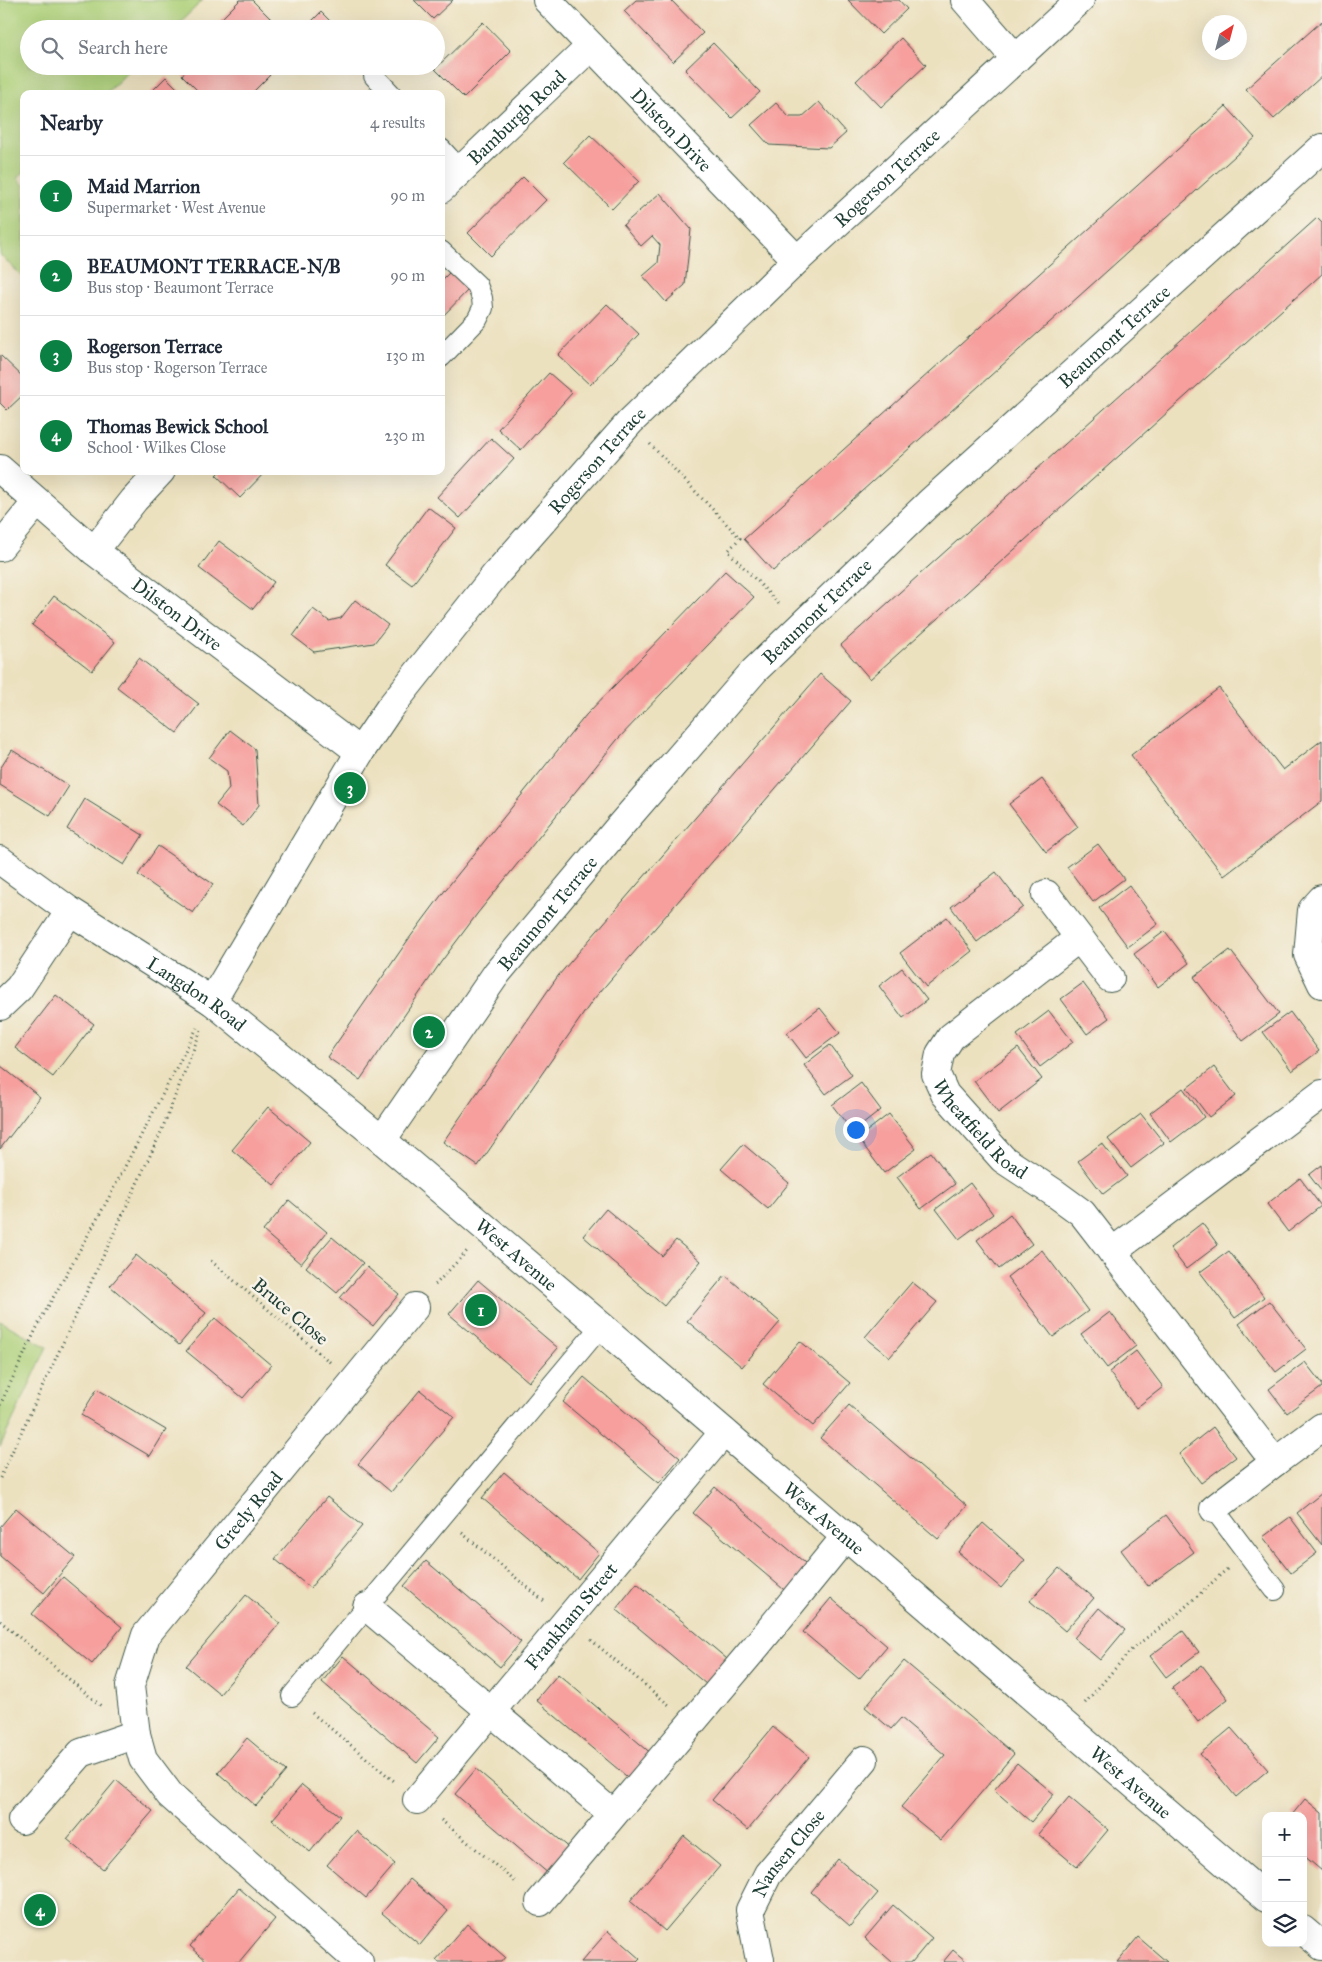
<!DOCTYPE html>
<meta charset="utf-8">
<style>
body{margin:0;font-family:"IM FELL Great Primer",serif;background:#f2f2f3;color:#1f2937}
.controls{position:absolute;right:15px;bottom:15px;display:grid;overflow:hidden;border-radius:10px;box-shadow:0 5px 20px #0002}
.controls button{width:45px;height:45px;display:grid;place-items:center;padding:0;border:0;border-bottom:1px solid #e0e1e3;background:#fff;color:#1f2937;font:25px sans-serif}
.compass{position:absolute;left:1202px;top:15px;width:45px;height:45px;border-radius:50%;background:#fff;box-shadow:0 5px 20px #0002;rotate:36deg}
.you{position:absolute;left:855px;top:1129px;width:18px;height:18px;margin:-12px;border:4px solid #fff;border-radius:50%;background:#1a73e8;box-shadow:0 0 0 8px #1a73e833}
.badge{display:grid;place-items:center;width:32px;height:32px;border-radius:50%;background:#0b8043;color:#fff;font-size:16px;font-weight:700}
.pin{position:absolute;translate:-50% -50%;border:2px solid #fff;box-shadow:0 1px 5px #0006}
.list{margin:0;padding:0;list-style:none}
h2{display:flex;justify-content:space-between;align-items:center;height:65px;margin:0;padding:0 20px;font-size:21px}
h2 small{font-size:16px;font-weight:400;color:#747a83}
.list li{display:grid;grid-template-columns:32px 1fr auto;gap:15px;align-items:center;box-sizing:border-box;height:80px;padding:0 20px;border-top:1px solid #e0e1e3}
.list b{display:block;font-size:19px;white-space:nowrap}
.list p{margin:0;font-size:16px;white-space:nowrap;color:#747a83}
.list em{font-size:16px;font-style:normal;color:#747a83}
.icon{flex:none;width:28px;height:28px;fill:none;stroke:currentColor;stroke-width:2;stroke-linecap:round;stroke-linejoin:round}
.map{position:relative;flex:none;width:1322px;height:1962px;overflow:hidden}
.search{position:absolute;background:#fff;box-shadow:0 5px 20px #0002;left:20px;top:20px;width:425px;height:55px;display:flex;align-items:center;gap:12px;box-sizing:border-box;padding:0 18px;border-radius:28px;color:#747a83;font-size:19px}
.panel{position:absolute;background:#fff;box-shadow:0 5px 20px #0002;left:20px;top:90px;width:425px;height:385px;border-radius:10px}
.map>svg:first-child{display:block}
.green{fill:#add079;stroke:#668656}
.building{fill:#f69f9d}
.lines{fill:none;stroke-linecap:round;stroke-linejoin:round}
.service-casing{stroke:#3e5649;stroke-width:22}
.minor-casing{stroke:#3e5649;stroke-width:30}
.path{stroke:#3e5649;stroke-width:3;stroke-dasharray:1 4;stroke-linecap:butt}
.service{stroke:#fff;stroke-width:20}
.minor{stroke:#fff;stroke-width:28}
.labels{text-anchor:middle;stroke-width:5;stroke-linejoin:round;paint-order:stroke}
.street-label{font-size:19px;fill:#1f3d34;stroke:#f7f3e8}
</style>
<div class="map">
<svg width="1322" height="1962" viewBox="0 0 1322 1962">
<rect width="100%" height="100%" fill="#f7f3e8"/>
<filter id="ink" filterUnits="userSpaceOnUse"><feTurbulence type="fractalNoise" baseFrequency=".02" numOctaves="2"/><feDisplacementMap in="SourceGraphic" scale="10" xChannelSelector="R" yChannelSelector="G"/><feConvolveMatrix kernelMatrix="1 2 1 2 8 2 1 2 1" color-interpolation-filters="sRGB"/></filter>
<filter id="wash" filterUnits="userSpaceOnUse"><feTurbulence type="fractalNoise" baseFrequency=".0096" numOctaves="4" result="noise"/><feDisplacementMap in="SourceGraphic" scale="20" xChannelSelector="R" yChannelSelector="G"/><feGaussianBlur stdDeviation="1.12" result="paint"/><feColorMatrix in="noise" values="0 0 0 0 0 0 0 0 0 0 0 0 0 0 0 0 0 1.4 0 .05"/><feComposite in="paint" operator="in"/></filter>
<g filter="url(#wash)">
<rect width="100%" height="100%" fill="#ece1bf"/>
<path class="green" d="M0 0H203L173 29H29V66H134L105 94H24V172L17 178 24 185V278L0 255Z
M0 1321 47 1347 0 1447Z"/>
<g id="blocks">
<path class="building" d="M240 0H252L281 29H229L220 20Z
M414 0H453L433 19Z
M636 0H671L703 33 673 62 624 11Z
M848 0H899L907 9 881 34Z
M321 12 338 29H304Z
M1322 21V76L1274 119 1246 89Z
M483 22 511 51 464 98 435 69Z
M901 38 926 65 881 107 856 81Z
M713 43 760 92 732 118 685 70Z
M190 66H261L270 75 251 94H201L182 75Z
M166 77 183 94H149Z
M819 102 846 133 829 148 769 145 751 125 776 103 789 117H802Z
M1226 106 1255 138 773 571 744 539Z
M590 135 639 181 612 209 564 162Z
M523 177 546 200 491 256 468 233Z
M660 193 691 229 685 285 666 302 643 276 658 263 660 245 652 236 641 246 623 225Z
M1317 218 1322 223V274L870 679 841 645Z
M451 271 469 289 441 318V281Z
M607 304 639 334 590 385 558 355Z
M0 355 24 378V394L7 410 0 403Z
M549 373 572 393 521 450 498 429Z
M491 438 514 459 460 518 437 497Z
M220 471H266L240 498 216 475Z
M428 507 456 528 412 585 385 565Z
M219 541 274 582 253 609 199 568Z
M725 571 754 597 617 740 477 914 441 962 360 1080 327 1057 408 940 446 889 586 715Z
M54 596 115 642 92 671 32 625Z
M355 600 388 625 374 643 314 652 293 636 313 609 329 621 341 618Z
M139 658 199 704 177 733 117 687Z
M820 674 851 701 593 1000 478 1166 443 1142 558 976Z
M1219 688 1283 770 1322 740V801L1224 876 1131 755Z
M230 730 255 749 259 805 243 826 216 805 229 789 227 771 209 758Z
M12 750 69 786 50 816 0 785V769Z
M1042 779 1078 827 1046 852 1009 804Z
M85 799 143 835 124 865 67 829Z
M1098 844 1124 879 1093 902 1067 867Z
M158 846 213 884 193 913 138 875Z
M996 872 1023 907 977 942 951 907Z
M1129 885 1158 924 1128 947 1099 908Z
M947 917 972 951 926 987 900 953Z
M1165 931 1189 963 1158 987 1134 954Z
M1230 950 1279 1014 1243 1041 1194 977Z
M902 968 927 1000 903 1018 879 986Z
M1083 983 1109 1018 1087 1034 1061 999Z
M56 995 94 1024 53 1077 15 1048Z
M820 1008 840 1033 806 1058 787 1033Z
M1049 1011 1073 1042 1040 1067 1017 1035Z
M1290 1012 1319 1051 1292 1071 1263 1032Z
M830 1045 852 1075 826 1094 804 1065Z
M1018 1048 1042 1079 998 1113 974 1081Z
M1 1066 40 1097 0 1149V1068Z
M1214 1067 1236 1096 1209 1117 1187 1088Z
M861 1083 881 1110 853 1132 832 1105Z
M1183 1088 1204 1117 1171 1142 1150 1113Z
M268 1107 310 1142 274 1185 232 1150Z
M889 1114 916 1149 884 1173 858 1138Z
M1141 1114 1164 1143 1131 1168 1108 1139Z
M1102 1143 1127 1176 1103 1194 1078 1161Z
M743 1144 789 1183 768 1209 721 1169Z
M931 1152 955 1184 921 1209 897 1177Z
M1322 1165V1192L1309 1175Z
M1300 1178 1321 1206 1288 1232 1267 1204Z
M970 1183 993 1214 959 1239 936 1209Z
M289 1200 327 1232 301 1264 263 1231Z
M606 1209 662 1256 676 1240 701 1261 664 1306 583 1236Z
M1010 1214 1032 1244 999 1269 977 1240Z
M1202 1223 1218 1245 1186 1269 1170 1248Z
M332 1237 363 1263 337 1293 306 1267Z
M1042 1250 1088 1311 1053 1337 1007 1277Z
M1229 1251 1264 1297 1235 1318 1200 1272Z
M136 1255 206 1313 179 1345 110 1286Z
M367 1267 399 1294 373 1326 340 1298Z
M725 1275 780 1322 742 1367 687 1321Z
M478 1280 558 1348 529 1382 449 1314Z
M912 1282 937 1302 890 1357 865 1337Z
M1269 1301 1306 1349 1276 1372 1239 1324Z
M1110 1312 1136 1346 1107 1368 1081 1334Z
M215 1318 271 1365 243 1398 186 1351Z
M800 1341 850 1383 813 1426 763 1384Z
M1136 1351 1163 1387 1136 1408 1109 1372Z
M1305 1362 1322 1384V1387L1287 1413 1269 1389Z
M584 1377 680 1458 659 1483 563 1402Z
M97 1389 166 1430 150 1456 81 1415Z
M420 1390 454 1417 391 1492 358 1464Z
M849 1405 967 1506 938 1539 820 1438Z
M1213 1427 1236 1457 1201 1483 1179 1454Z
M504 1472 599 1553 578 1579 482 1498Z
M715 1487 811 1568 789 1594 693 1513Z
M1322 1493V1545L1297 1513Z
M327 1497 362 1526 310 1588 275 1559Z
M16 1508 75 1557 44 1593 0 1556V1527Z
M1166 1515 1194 1552 1148 1586 1121 1550Z
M1290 1517 1317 1553 1291 1573 1263 1537Z
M983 1523 1025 1560 1001 1588 958 1552Z
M426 1561 521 1642 500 1667 404 1586Z
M1059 1568 1094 1598 1065 1631 1030 1601Z
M63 1577 122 1627 92 1664 32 1614Z
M637 1583 733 1664 712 1689 616 1609Z
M246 1595 280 1623 220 1694 186 1666Z
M831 1598 887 1646 859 1679 803 1632Z
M1099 1608 1125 1630 1100 1660 1074 1638Z
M1183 1631 1199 1652 1166 1677 1150 1656Z
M343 1656 439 1737 417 1763 322 1682Z
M904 1661 1014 1754 941 1840 901 1807 945 1755 901 1718 891 1729 865 1707Z
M1202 1665 1228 1699 1198 1722 1172 1688Z
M558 1674 653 1755 632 1781 536 1700Z
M773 1727 809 1757 748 1830 712 1800Z
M1231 1728 1268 1770 1236 1797 1200 1754Z
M247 1738 286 1771 256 1806 218 1773Z
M1017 1763 1054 1794 1031 1822 994 1790Z
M476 1769 572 1850 550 1875 455 1794Z
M116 1780 153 1811 103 1869 67 1839Z
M302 1785 340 1816 310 1852 272 1820Z
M1069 1797 1108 1830 1077 1867 1038 1834Z
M1305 1799 1322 1813V1871L1303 1855V1816H1291Z
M356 1831 395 1864 366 1898 327 1865Z
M684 1836 720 1866 665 1931 630 1901Z
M838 1859 878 1893 850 1926 811 1892Z
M410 1879 448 1911 420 1945 382 1913Z
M239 1888 275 1919 239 1962H208L190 1946Z
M893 1905 932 1938 912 1962H892L865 1938Z
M467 1924 505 1957 501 1962H439L436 1960Z
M608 1931 640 1959 637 1962H581Z
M1138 1937 1167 1962H1117Z
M953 1950 967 1962H943Z"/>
</g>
</g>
<g filter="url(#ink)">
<use href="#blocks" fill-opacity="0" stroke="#3e5649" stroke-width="1"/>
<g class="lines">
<defs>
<path id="service" d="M374 76 391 94
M441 149 460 170
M441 251 477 285 482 298 483 308 477 320 441 357
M1214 1509 1275 1590
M292 1696 601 1326"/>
<g id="minor">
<path id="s1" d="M547 0 797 260"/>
<path d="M965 0 1016 59"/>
<path id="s2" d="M441 189 591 46"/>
<path id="s3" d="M0 469 94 551 360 752"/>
<path d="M0 547 37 502"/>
<path d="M94 551 134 500 161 471"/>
<path id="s4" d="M0 860 70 911 212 1001 382 1140 601 1326 1266 1898"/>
<path d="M1046 894 1110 978"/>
<path d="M1322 899 1312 910 1308 955 1322 984"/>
<path id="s5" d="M1079 938 951 1037 940 1054 936 1074 945 1094 1003 1159 1056 1194 1082 1213 1275 1462 1322 1427"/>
<path id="s6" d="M212 1001 360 752 389 709 496 574 630 422 797 260 1080 0"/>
<path d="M0 1006 19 988 70 911"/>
<path id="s7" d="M382 1140 497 973 620 826 754 671 928 504 1322 148"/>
<path d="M1112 1252 1322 1094"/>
<path d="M1214 1509 1275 1462"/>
<path d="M367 1607 608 1810 612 1811 622 1805 758 1644 846 1536"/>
<path id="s8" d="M417 1800 724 1432"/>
<path d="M22 1820 81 1753 136 1734"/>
<path d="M540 1902 618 1809"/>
<path d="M1303 1930 1322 1946"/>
<path id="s9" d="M760 1960 750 1910 768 1874 864 1760"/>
<path id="s10" d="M359 1962 170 1795 143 1759 136 1734 130 1686 146 1635 415 1307"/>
</g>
</defs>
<use href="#service" class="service-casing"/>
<use href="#minor" class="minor-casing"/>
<path class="path" d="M650 444 740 538 728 551 779 604
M211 1261 331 1363
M435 1285 467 1251
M0 1405 40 1321 106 1203 197 1028
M0 1478 161 1132 201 1030
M462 1533 544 1601
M0 1621 101 1706
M591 1640 669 1705
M1085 1703 1133 1648 1172 1619 1227 1569
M312 1713 394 1781
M441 1820 517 1883"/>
<use href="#service" class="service"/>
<use href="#minor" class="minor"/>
</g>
</g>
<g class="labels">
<g class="street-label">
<text dy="7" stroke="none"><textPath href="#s2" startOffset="104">Bamburgh Road</textPath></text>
<text dy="7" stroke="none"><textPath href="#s1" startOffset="180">Dilston Drive</textPath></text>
<text dy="7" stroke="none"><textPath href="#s6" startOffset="1071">Rogerson Terrace</textPath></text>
<text dy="7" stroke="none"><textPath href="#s7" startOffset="1091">Beaumont Terrace</textPath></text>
<text dy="7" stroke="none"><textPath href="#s6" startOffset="666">Rogerson Terrace</textPath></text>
<text dy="7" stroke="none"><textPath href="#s7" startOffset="686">Beaumont Terrace</textPath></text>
<text dy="7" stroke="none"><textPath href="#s3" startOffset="229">Dilston Drive</textPath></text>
<text dy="7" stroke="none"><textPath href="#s7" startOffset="281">Beaumont Terrace</textPath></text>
<text dy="7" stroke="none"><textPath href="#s4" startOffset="238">Langdon Road</textPath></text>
<text dy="7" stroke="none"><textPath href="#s5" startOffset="274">Wheatfield Road</textPath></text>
<text dy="7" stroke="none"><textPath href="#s4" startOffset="651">West Avenue</textPath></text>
<text transform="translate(291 1311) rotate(40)" y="7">Bruce Close</text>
<text dy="7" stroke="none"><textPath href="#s10" startOffset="586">Greely Road</textPath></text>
<text dy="7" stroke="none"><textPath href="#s4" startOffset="1056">West Avenue</textPath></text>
<text dy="7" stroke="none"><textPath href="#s8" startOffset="240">Frankham Street</textPath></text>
<text dy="7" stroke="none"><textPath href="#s4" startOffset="1461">West Avenue</textPath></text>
<text dy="7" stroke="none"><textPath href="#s9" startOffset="120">Nansen Close</textPath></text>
</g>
</g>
</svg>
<div class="controls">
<button>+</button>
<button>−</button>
<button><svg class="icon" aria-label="layers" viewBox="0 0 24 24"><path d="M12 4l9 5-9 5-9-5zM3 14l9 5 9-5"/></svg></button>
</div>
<svg class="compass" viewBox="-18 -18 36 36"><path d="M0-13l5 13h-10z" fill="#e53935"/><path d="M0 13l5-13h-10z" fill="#747a83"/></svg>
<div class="you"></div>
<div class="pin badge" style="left:481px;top:1310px">1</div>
<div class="pin badge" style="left:429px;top:1032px">2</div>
<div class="pin badge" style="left:350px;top:788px">3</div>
<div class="pin badge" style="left:40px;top:1910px">4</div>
<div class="search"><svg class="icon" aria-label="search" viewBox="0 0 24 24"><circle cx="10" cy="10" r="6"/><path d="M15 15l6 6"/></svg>Search here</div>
<section class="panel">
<h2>Nearby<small>4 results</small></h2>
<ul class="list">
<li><span class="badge">1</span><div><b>Maid Marrion</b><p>Supermarket · West Avenue</p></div><em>90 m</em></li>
<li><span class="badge">2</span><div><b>BEAUMONT TERRACE-N/B</b><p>Bus stop · Beaumont Terrace</p></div><em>90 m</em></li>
<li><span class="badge">3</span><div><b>Rogerson Terrace</b><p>Bus stop · Rogerson Terrace</p></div><em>130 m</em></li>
<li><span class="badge">4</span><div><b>Thomas Bewick School</b><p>School · Wilkes Close</p></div><em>230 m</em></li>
</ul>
</section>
</div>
